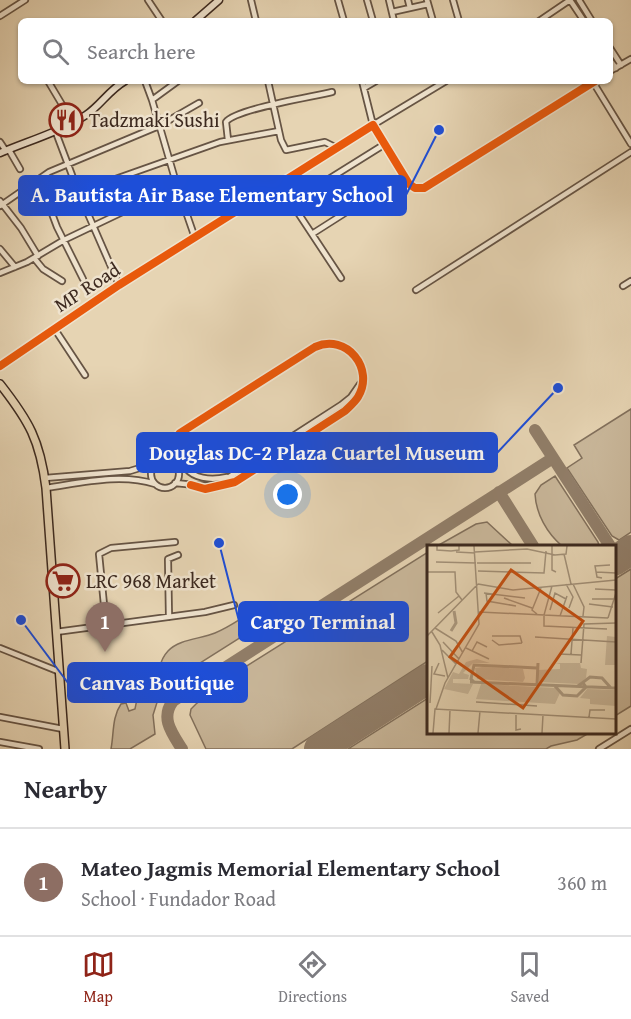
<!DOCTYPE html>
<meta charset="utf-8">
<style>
body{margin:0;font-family:"Gentium Book Plus",serif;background:#f7f7f7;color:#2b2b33}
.you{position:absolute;left:288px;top:495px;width:21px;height:21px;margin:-15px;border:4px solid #fff;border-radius:50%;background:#1a73e8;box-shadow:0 0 0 9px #1a73e833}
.badge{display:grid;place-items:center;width:39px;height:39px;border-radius:50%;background:#8f2418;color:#fff;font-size:20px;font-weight:700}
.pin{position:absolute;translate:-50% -50px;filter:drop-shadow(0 2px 3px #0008)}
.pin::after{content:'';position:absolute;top:32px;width:21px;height:18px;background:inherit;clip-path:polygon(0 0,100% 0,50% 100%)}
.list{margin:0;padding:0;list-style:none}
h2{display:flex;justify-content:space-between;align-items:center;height:78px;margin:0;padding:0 24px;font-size:26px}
h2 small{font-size:20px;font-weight:400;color:#7c7c81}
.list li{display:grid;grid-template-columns:39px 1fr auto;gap:18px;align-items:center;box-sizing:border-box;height:108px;padding:0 24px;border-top:2px solid #e1e1e2}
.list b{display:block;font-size:22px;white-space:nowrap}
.list p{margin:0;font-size:20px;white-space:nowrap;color:#7c7c81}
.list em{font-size:20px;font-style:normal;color:#7c7c81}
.icon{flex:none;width:33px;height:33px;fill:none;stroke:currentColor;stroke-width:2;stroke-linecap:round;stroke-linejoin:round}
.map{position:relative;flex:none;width:631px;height:749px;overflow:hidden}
.search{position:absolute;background:#fff;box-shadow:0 2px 4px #0004;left:18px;right:18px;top:18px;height:66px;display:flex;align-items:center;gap:15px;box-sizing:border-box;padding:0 21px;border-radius:9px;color:#7c7c81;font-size:22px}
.sheet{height:186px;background:#fff}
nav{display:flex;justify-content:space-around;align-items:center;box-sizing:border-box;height:84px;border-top:2px solid #e1e1e2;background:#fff;font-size:16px;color:#7c7c81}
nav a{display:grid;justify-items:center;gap:3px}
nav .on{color:#8f2418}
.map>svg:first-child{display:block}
.green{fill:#c9b79a;stroke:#82705c;stroke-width:1.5}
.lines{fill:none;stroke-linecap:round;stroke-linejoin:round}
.taxiway{stroke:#917e69;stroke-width:12}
.runway{stroke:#917e69;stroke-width:30}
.street-casing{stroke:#665444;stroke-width:8}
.secondary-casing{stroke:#3c291f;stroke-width:9}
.primary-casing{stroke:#3c291f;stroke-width:10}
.street{stroke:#efe3ce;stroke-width:4.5}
.secondary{stroke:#efe3ce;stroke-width:6}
.primary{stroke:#e6d4b3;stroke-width:7}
.cycleway-casing{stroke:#efe3ce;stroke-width:11}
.cycleway{stroke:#e8590c;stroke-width:8}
.labels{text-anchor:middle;stroke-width:5;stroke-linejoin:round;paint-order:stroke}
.poi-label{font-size:20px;fill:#3c291f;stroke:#efe3ce;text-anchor:start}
.street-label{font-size:20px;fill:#3c291f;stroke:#efe3ce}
.inset-river{fill:none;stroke:#ac9a81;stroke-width:3}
.inset-road{fill:none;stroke:#a29078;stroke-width:1.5}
.view{fill:#c64f10;fill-opacity:0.15;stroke:#c64f10;stroke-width:3}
.inset-edge{fill:none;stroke:#3c291f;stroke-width:3}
.leader{fill:none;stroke:#1d4ed8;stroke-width:2}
.callout-dot{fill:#1d4ed8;stroke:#efe3ce;stroke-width:2}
.callout{fill:#1d4ed8;stroke:#1d4ed8;stroke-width:2}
.callout-label{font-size:21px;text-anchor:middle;font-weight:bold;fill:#fff}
</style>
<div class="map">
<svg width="631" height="749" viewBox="0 0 631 749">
<rect width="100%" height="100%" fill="#e6d4b3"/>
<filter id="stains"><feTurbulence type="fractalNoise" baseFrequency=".00333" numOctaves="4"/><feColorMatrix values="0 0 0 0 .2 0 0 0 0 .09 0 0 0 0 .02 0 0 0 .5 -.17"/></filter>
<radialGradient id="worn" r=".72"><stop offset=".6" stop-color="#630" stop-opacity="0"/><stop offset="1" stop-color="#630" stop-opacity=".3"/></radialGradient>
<path class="green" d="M631 409V532L619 540 612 536 567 468 582 458 574 445Z
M555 476 598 542 599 546H562C547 533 536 514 535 494L541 485Z
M487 522 513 546H437L476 524Z
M428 552V661L292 749H206L190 715 191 709 196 704 229 677Z
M631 569V706L615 716V579Z
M252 612 260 625 173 680 160 693 153 715 155 734 130 749H111C114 733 112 717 121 704L126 703 129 711 135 709 140 684C168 676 153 667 168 651 179 639 201 639 215 633 228 628 240 619 252 612Z
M428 698V732L589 733 577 740 551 746 546 749H348Z"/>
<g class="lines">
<path class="taxiway" d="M535 430 610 546
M499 492 533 546
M614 554 618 559
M182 749C172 733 160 718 173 701L553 458"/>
<path class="runway" d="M614 561 631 550
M319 749 428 679"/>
<defs>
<path id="street" d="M148 0 162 21
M251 0 256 21
M338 0 344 21
M367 0 373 21
M389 0 394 21
M408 0 410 8 428 4
M427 0 433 21
M453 0 459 21
M570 0 584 21
M579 0 592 21
M392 12 410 8
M0 16 25 0
M539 21 570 0
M610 48 621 65
M610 60 616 68
M610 71 631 59
M48 81 73 123
M145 81 152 100 177 186 195 238
M268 81 281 140 286 150 325 142 337 148
M362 81 373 125 446 81
M593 82 631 144
M364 88 376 81
M152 100 178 81
M55 130 78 191 119 285
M228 140 226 122C235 109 312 97 332 92
M0 142 6 151
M9 150 20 169
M39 179 57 227 83 279
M279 184 341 278
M78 191 104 183 220 142 279 131
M0 201 21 228 38 256
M292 202 385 144
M0 206 49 172 159 126 199 103
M312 234 403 176
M0 249 15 267
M34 258 43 269 62 281
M0 273 27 262 64 240 177 186
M623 286 631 281
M416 290 631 152
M54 328 85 375
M0 366 119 285 373 125 409 184 415 188H424L595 81
M189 428C168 463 190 485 227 477
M151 474a14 14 0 1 1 28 0a14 14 0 1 1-28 0Z
M159 461 180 433 315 347C347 333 375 369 358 397 355 402 350 406 345 411L235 482 205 489 191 485
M45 478 130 471 156 463
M175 483 205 486 220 483 341 405 351 397 360 384
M46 488C81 483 120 473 155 484
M169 617 168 559 178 555
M106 625 99 554 111 548 175 542
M56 632 205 612 234 605
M0 648 60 672
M0 717 63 729
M0 742 39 749
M599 749 631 729"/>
<path id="secondary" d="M195 21 219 0
M0 153C28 141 60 132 86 115 100 106 109 90 125 81"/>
<path id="primary" d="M0 384C29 421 40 440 46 488L65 749"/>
</defs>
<use href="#street" class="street-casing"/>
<use href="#secondary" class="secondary-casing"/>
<use href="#primary" class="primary-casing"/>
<use href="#street" class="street"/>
<use href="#secondary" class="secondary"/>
<use href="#primary" class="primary"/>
<defs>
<path id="cycleway" d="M0 366 119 285 373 125 409 184 415 188H424L595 81
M159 461 180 433 315 347C347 333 375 369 358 397 355 402 350 406 345 411L235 482 205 489 191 485"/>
</defs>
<use href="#cycleway" class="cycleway-casing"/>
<use href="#cycleway" class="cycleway"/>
</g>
<defs>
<symbol id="restaurant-ring" viewBox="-11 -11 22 22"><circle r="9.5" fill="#efe3ce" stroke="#8f2418" stroke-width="1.5"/><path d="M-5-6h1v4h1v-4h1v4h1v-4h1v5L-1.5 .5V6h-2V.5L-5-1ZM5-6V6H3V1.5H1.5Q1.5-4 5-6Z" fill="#8f2418"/></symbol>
<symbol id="supermarket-ring" viewBox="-11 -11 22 22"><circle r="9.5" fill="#efe3ce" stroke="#8f2418" stroke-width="1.5"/><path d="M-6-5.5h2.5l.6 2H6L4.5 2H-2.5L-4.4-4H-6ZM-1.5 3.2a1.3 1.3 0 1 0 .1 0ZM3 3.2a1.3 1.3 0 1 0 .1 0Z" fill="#8f2418"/></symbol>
</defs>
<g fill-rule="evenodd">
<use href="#restaurant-ring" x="47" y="101" width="38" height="38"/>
<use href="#supermarket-ring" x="44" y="562" width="38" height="38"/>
</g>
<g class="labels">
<g class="poi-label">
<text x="89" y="127">Tadzmaki Sushi</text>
<text x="86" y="588">LRC 968 Market</text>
</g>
<g class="street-label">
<text transform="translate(87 287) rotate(-33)" y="7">MP Road</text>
</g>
</g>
<g transform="translate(427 545)">
<rect width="189" height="189" fill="#e6d4b3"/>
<path d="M180 91 189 92V120H178ZM50 114 63 118H46L36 128 42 130 41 134H26V138L46 139 41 149 17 144 26 127 32 129 39 117ZM128 118H153L154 123 160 124 159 133 152 139 112 137 111 125 133 124V119ZM55 122 96 124 98 133 96 137 50 134 48 123ZM54 139 128 143 133 148 128 159 49 154ZM160 144 189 145V161L163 159V154L153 153Z" fill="#c9b79a"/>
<path class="inset-river" d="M24 86 29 78 27 66M43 137 189 143M47 137 44 134 47 120 110 123M110 140 111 118M127 140 136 150 150 151 159 142 156 138M151 141 163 132 175 133 184 143"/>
<path class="inset-road" d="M10 1V5L24 6 32 5V1M125 1V25L129 27M29 7 48 8M48 7 100 4 128 10 139 9 140 1M137 9 144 39M9 17 49 18M50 18H104M51 26 117 28 119 6M0 27H28L29 47 35 55M169 27 189 28M175 33 170 32 168 21 183 20M51 39 86 45 189 35M139 39 146 52 142 63M146 39 157 62 156 71M125 41 117 70 181 73M168 44 189 45M57 48 98 53M59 48 60 56 89 61M77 53 105 63M165 54H188M162 59 186 62M123 65 128 48 139 54M52 67 117 70V81L180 84M11 68 32 51M110 69 105 65 114 43M133 71 140 51M181 73 189 48M8 83 29 96 36 108M5 87 13 100 21 133M0 91 51 39M65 91H93L95 98M108 92 189 97M65 95 72 100 95 98M16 97 32 114M39 103 62 114M15 105 29 119M45 106 50 97 60 102M132 109 154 110M144 109 146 83M12 118 7 129 18 131M154 118 157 79 189 78M4 140 5 121M49 157 110 161M3 158 4 140M9 164 18 138 52 79 47 1M89 168V185L94 184M162 172 163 165H178M6 188 8 164 189 174M22 188 23 165M51 188 53 166M115 188 116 170"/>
<path class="view" d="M84 25 156 76 96 163 23 112Z"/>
<rect width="189" height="189" class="inset-edge"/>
</g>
<path class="leader" d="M439 130L406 195M558 388L497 453M219 543L239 621M21 620L68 683"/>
<g class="callout-dot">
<circle cx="439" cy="130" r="6"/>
<circle cx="558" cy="388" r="6"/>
<circle cx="219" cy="543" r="6"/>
<circle cx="21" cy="620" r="6"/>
</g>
<g class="callout">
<rect x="19" y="176" width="387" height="39" rx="6"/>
<rect x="137" y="433" width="360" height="39" rx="6"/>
<rect x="239" y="602" width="169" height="39" rx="6"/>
<rect x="68" y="663" width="179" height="39" rx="6"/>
</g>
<g class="callout-label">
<text x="212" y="202">A. Bautista Air Base Elementary School</text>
<text x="317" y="460">Douglas DC-2 Plaza Cuartel Museum</text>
<text x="323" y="629">Cargo Terminal</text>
<text x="157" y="690">Canvas Boutique</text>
</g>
<rect width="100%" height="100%" filter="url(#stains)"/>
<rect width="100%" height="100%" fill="url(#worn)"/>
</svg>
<div class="you"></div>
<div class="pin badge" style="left:105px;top:652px;background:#8d6e63">1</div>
<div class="search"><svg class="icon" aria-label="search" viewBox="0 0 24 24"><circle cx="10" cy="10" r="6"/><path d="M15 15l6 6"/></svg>Search here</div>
</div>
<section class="sheet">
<h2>Nearby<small></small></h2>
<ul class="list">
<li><span class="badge" style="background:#8d6e63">1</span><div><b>Mateo Jagmis Memorial Elementary School</b><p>School · Fundador Road</p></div><em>360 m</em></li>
</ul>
</section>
<nav>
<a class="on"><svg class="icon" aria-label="map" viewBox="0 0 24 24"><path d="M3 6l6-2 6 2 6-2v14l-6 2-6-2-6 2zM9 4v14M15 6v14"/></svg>Map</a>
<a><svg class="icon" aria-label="directions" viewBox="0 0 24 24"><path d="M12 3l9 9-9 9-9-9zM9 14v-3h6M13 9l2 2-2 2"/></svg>Directions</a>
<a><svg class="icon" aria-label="saved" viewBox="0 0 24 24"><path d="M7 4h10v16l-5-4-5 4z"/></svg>Saved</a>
</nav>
